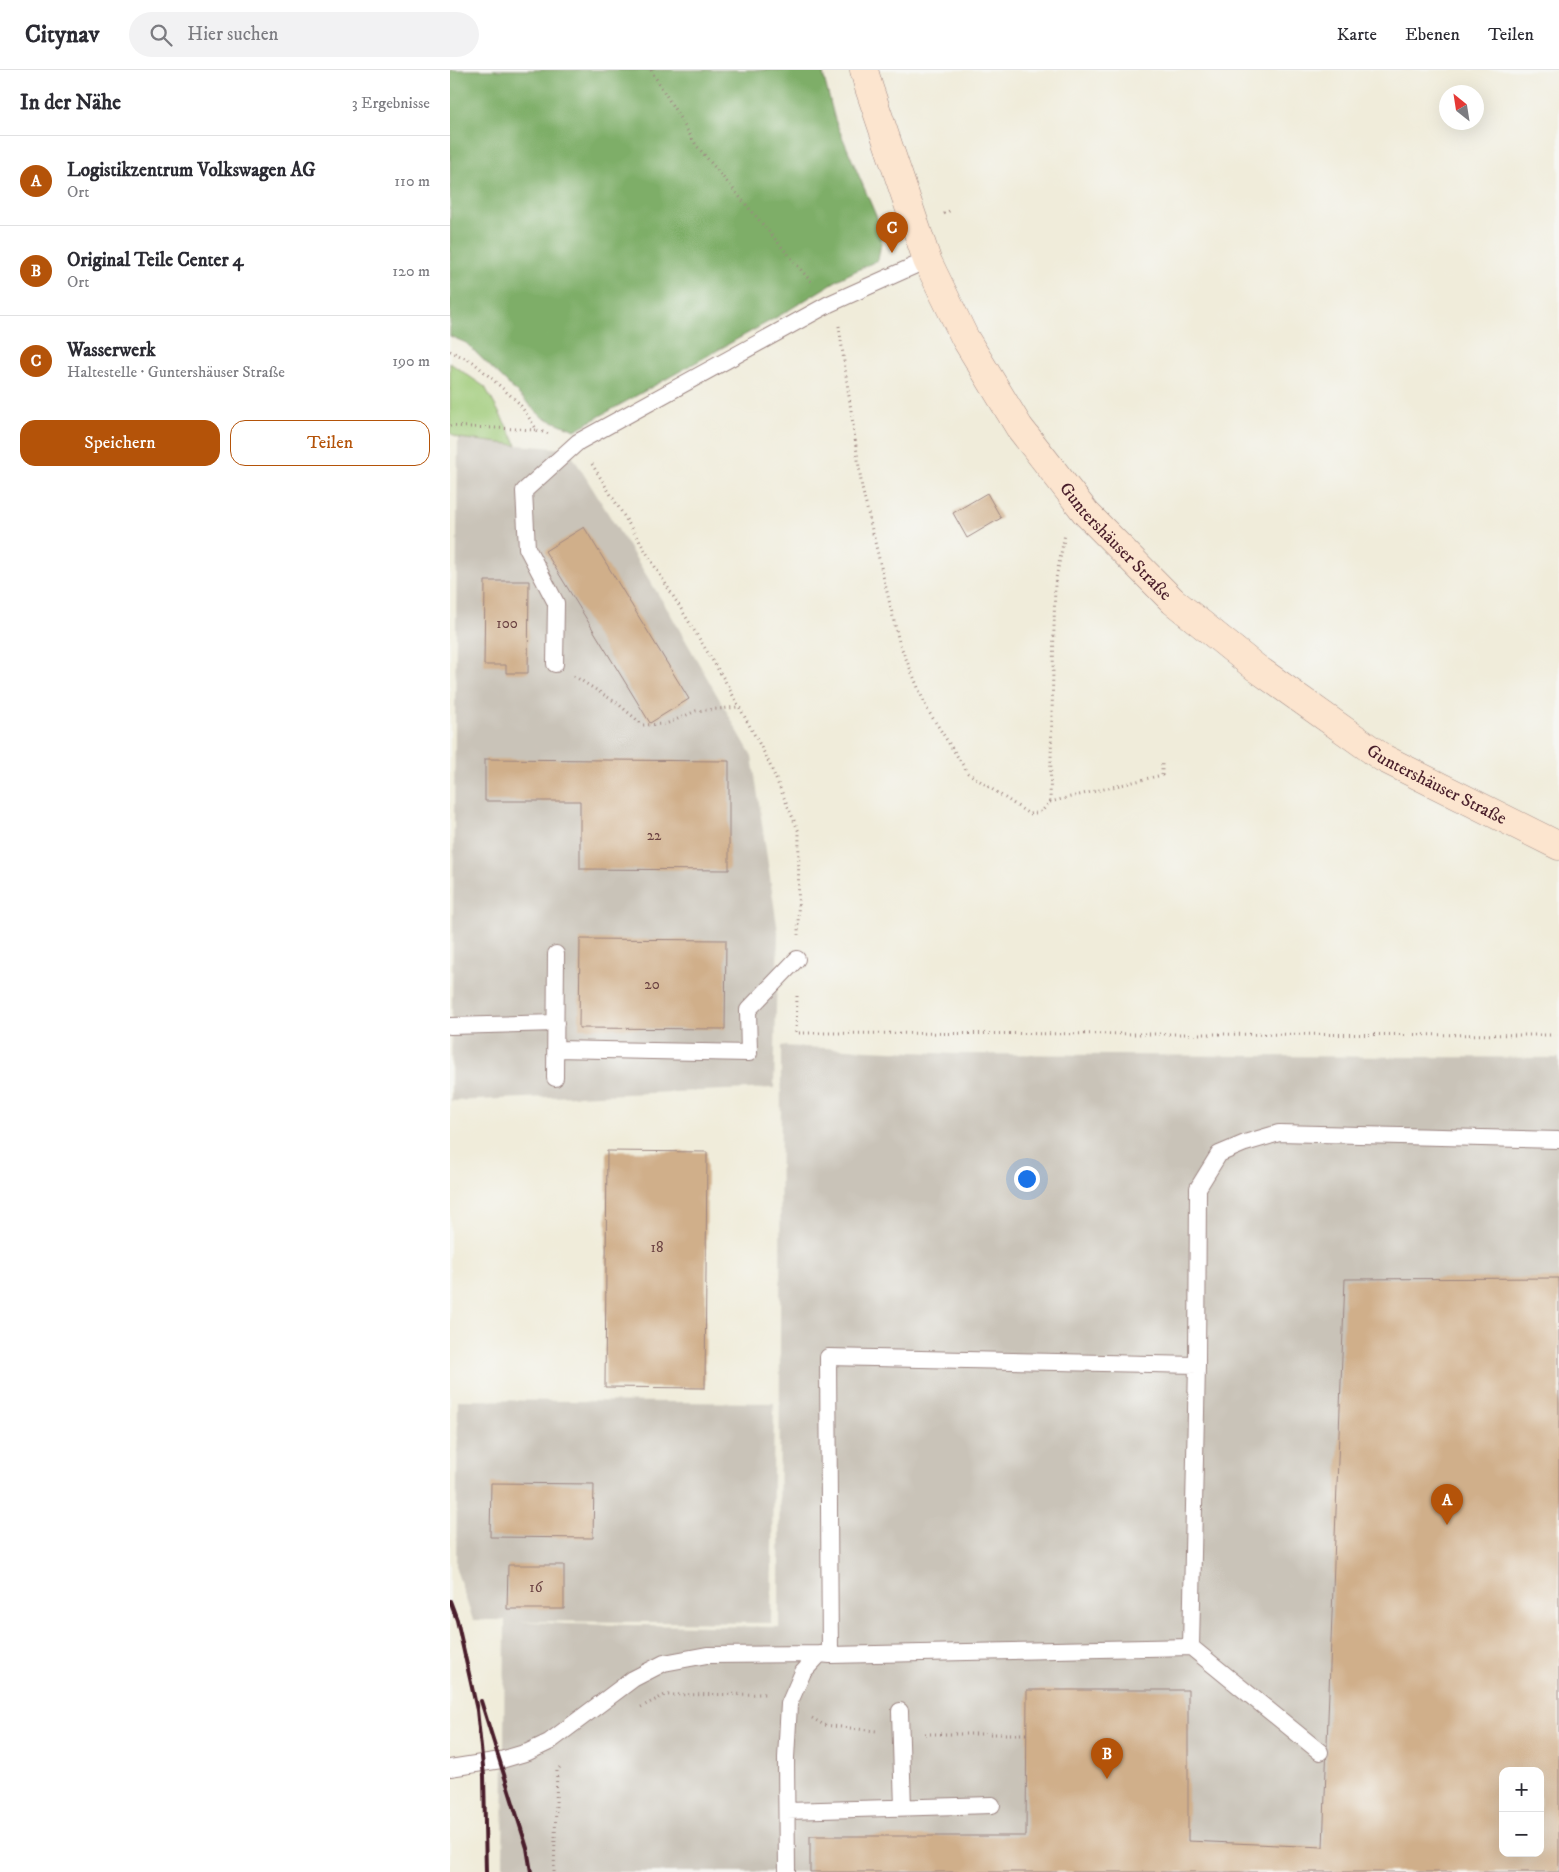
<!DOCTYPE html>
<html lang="de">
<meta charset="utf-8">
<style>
body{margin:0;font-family:"IM FELL DW Pica",serif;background:#f2f2f3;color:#2b2b33}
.controls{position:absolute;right:15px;bottom:15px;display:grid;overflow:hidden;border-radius:10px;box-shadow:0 5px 20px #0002}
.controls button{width:45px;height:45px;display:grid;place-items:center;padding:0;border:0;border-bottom:1px solid #e1e1e2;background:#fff;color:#2b2b33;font:25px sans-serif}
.compass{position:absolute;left:989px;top:15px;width:45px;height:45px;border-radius:50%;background:#fff;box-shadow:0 5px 20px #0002;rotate:330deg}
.you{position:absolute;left:576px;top:1108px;width:18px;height:18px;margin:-12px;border:4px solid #fff;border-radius:50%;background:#1a73e8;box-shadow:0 0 0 8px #1a73e833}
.badge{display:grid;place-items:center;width:32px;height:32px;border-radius:50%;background:#b45309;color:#fff;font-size:16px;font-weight:700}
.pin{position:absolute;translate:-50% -41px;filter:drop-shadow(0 1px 2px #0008)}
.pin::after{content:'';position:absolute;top:26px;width:18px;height:15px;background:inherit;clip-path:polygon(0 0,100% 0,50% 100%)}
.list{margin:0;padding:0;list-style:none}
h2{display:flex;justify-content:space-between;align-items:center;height:65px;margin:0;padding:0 20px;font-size:21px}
h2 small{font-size:16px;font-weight:400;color:#7c7c81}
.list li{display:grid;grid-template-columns:32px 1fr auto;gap:15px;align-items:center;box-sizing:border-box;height:90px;padding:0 20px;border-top:1px solid #e1e1e2}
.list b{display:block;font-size:19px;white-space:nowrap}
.list p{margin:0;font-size:16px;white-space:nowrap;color:#7c7c81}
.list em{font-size:16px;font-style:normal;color:#7c7c81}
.actions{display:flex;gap:10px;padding:15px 20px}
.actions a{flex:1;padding:11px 0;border:1px solid #b45309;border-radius:15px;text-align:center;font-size:18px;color:#b45309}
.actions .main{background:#b45309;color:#fff}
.icon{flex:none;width:28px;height:28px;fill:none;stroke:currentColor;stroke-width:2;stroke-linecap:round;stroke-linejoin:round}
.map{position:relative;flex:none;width:1109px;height:1802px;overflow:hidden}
header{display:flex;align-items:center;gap:30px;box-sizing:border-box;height:70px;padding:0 25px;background:#fff;border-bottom:1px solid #e1e1e2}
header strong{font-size:24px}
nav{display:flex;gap:28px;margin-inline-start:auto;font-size:18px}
.search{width:350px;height:45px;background:#f2f2f3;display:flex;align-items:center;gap:12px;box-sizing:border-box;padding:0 18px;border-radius:28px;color:#7c7c81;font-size:19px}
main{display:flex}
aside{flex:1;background:#fff}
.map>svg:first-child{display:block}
.industrial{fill:#c9c3b8;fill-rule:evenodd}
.green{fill:#9eca77;stroke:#747451}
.forest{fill:#7eae68;stroke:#64664a}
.building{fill:#d0af8a;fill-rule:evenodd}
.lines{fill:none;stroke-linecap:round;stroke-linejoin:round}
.lane-casing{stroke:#9d8682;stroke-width:18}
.secondary-casing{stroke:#9d8682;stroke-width:29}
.path{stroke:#9d8682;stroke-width:3;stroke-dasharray:1 4;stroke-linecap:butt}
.lane{stroke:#fff;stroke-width:16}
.secondary{stroke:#fce5cf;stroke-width:28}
.rail{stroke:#4a1f2b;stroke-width:4}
.labels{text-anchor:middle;stroke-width:4;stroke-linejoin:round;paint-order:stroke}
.number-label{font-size:15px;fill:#6c4343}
.street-label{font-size:18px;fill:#4a1f2b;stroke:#f6f6f2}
</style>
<header>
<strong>Citynav</strong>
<div class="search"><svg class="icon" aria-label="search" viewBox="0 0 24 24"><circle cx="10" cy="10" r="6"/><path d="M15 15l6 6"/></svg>Hier suchen</div>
<nav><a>Karte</a><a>Ebenen</a><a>Teilen</a></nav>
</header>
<main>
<aside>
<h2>In der Nähe<small>3 Ergebnisse</small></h2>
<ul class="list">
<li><span class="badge">A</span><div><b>Logistikzentrum Volkswagen AG</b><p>Ort</p></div><em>110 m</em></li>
<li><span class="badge">B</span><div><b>Original Teile Center 4</b><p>Ort</p></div><em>120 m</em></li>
<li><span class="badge">C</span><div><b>Wasserwerk</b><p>Haltestelle · Guntershäuser Straße</p></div><em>190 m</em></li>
</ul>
<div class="actions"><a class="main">Speichern</a><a>Teilen</a></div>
</aside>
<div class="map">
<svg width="1109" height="1802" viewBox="0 0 1109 1802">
<rect width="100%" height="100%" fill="#f6f6f2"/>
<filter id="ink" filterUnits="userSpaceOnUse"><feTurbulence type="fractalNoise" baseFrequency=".02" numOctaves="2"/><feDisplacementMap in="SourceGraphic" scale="10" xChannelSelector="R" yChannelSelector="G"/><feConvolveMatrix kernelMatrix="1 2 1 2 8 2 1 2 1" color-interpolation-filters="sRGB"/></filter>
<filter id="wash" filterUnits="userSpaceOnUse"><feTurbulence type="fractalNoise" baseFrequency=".0096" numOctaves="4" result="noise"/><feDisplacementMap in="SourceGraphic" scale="20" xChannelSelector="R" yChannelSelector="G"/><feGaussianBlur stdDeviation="1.12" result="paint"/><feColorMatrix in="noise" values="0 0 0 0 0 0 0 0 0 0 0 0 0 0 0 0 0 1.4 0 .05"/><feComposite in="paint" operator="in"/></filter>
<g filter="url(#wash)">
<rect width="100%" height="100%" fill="#f0ecda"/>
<path class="industrial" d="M8 368 67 375 118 379 221 545 302 686 328 862 324 1018 1 1031Z
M331 976 505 984 1109 988V1802H53L55 1550H23L6 1499 8 1330 324 1333 321 1553 69 1551 114 1554 329 1557ZM1053 1701H1090V1783H1053Z"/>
<path class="green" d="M0 293 35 317 67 375 8 368 0 363Z"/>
<path class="forest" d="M0 0H372L385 50 433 162 428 190 391 208 334 243 125 360 92 347 16 273 0 266Z"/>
<g id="blocks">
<path class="building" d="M537 423 551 448 517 468 503 443Z
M134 457 239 629 200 653 95 481Z
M35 511H79L78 603H56V595H34Z
M35 689 279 691V800L130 799V731H35Z
M130 869 276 870 275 959 129 958Z
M157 1081 257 1082 255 1318 155 1317Z
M1109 1208V1802H360V1766H576L577 1620H738V1771L873 1777 895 1209ZM1053 1701H1090V1783H1053Z
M41 1413 144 1414 143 1468 40 1467Z
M58 1495H114V1539H57Z"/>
</g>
</g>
<g filter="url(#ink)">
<use href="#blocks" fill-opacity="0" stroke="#9d8682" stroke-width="1"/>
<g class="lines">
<defs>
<path id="lane" d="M105 594 106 533 77 478 74 421 128 372 379 234 477 190
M0 956 106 953
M106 979 299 983 298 940 347 889
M105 1008 106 884
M747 1295 748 1118 769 1084 795 1073 829 1063 1109 1070
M741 1577 870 1682
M370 1584 380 1585 741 1577 747 1295 378 1287 380 1585
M450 1641 453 1738
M0 1698 51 1690 78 1682 99 1672 183 1609 214 1593 257 1585 370 1584 353 1602 339 1634 336 1688 337 1802
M337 1741 542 1735"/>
<g id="secondary">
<path id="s1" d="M414 0 419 18 477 190 515 268 569 357 636 443 723 531 805 597 933 688 1109 776"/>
</g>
</defs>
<use href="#lane" class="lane-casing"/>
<use href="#secondary" class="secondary-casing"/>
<path class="path" d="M201 0 246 75 363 214
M494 144 501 140
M389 256 412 418 449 572 477 639 518 703 579 744 591 742 600 732 605 513 615 464
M0 281 23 292 69 333 87 360 99 364
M0 356 87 360
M142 394 274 609 316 686 349 762 348 865
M124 606 167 633 193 655 216 654 246 641 289 637
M600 732 712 705V693
M347 926 346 963 1109 965
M191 1637 215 1625 317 1624
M362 1648 374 1655 426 1661
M475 1664H576
M104 1802 107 1700 112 1695"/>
<use href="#lane" class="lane"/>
<use href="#secondary" class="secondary"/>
<path class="rail" d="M0 1531 7 1550 27 1640 34 1706 36 1802
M31 1631 77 1778 81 1802"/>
</g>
</g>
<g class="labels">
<g class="number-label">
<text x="57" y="558">100</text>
<text x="204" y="770">22</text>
<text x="202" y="919">20</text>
<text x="207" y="1182">18</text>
<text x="86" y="1522">16</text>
</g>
<g class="street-label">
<text dy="6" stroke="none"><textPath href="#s1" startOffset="541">Guntershäuser Straße</textPath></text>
<text dy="6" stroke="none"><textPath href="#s1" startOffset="946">Guntershäuser Straße</textPath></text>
</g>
</g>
</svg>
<div class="controls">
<button>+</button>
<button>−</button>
</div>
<svg class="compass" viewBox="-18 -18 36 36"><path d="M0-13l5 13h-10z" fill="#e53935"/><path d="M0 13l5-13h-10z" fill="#7c7c81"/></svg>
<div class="you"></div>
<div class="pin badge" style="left:997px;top:1455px">A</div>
<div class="pin badge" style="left:657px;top:1709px">B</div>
<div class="pin badge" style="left:442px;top:183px">C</div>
</div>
</main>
